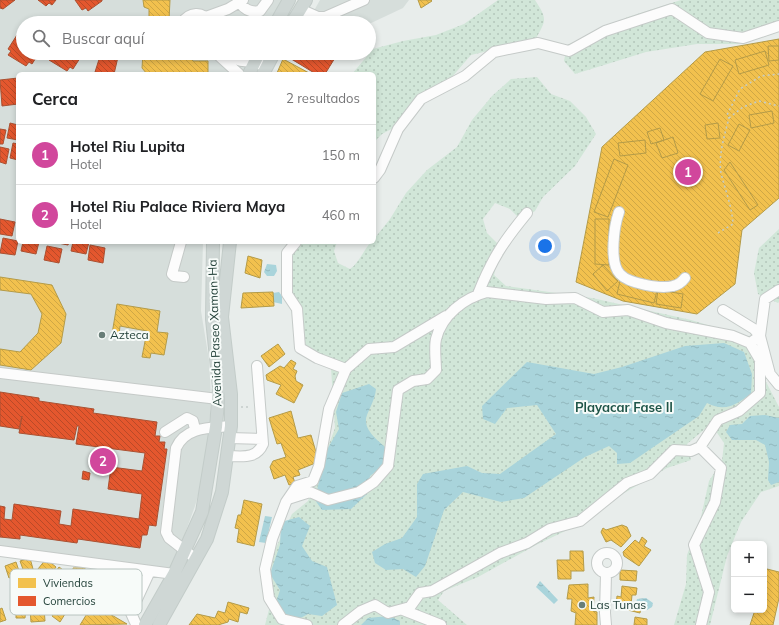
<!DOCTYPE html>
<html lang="es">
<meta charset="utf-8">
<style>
body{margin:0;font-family:Mulish,sans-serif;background:#f6f6f6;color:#202124}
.controls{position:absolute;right:12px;bottom:12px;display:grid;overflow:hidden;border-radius:6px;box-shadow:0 2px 6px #0003}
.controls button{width:36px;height:36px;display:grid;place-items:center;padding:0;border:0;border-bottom:1px solid #e0e0e0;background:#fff;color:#202124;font:20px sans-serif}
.you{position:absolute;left:545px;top:246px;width:14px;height:14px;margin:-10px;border:3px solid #fff;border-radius:50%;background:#1a73e8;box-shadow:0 0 0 6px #1a73e833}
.badge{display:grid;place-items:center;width:26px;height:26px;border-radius:50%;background:#697e78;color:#fff;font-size:13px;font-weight:700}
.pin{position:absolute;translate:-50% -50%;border:2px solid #fff;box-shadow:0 1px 4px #0006}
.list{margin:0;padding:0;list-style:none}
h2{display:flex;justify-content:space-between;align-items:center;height:52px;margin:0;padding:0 16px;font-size:17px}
h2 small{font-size:13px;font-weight:400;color:#757577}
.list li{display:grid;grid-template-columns:26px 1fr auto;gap:12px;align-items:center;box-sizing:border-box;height:60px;padding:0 16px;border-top:1px solid #e0e0e0}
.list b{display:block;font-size:15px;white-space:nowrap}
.list p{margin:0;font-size:13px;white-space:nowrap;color:#757577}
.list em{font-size:13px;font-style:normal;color:#757577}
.icon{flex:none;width:22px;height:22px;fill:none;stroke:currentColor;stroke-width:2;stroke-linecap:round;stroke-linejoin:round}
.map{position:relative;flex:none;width:779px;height:625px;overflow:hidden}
.search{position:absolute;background:#fff;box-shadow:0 2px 6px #0003;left:16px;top:16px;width:360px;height:44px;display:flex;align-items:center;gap:10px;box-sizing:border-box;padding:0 14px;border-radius:22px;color:#757577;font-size:15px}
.panel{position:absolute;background:#fff;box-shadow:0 2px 6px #0003;left:16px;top:72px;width:360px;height:172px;border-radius:6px}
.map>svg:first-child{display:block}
.built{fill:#d6dedb}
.grass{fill:url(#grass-dots)}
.green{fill:#d1e6d8}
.water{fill:url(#water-ripples)}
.homes{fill:url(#homes-back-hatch);stroke:#b49b48}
.shops{fill:url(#shops-back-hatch);stroke:#aa5132}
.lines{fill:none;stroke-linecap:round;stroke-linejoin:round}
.minor-casing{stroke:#c5cac8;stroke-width:12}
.major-casing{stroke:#c3ccc9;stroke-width:14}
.path{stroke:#c3ccca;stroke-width:1.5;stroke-dasharray:2 3;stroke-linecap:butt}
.minor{stroke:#fcfcfc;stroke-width:10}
.major{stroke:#cfd7d5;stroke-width:12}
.poi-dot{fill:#697e78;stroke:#f7fbf9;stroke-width:1.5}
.labels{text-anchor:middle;stroke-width:4;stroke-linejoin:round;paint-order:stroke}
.street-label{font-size:12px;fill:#24423a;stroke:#f7fbf9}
.poi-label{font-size:12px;fill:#24423a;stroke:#f7fbf9;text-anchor:start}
.neighbourhood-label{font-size:13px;font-weight:bold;fill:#1f5548;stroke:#f7fbf9}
.key{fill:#f7fbf9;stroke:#b8c4c0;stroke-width:1}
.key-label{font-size:11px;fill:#24423a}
</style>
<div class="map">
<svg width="779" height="625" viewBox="0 0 779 625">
<defs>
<pattern id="grass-dots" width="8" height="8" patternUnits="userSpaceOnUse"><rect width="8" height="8" fill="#d1e6d8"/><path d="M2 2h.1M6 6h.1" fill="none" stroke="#b3c6ba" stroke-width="1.8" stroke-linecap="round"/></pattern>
<pattern id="water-ripples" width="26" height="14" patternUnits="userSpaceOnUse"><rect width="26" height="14" fill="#a9d4db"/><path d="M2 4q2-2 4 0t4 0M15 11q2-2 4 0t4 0" fill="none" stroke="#91b7bd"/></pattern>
<pattern id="homes-back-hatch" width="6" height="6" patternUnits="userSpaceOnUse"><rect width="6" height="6" fill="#f2c14e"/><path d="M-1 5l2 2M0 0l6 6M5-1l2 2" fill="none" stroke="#cfa745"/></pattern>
<pattern id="shops-back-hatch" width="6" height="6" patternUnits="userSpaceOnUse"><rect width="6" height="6" fill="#e4572e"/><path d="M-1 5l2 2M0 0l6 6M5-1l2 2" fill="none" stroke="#b94a28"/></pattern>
</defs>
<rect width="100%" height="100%" fill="#e8edeb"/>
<path class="built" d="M0 0H283L270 23H23V53H253L244 74H18V242H203L201 311 209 360 211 398 208 448 204 474 195 506 183 539 169 571 0 551Z
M320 0H409L403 8 369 24 324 23 311 16Z"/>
<path class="grass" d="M498 0H535C548 20 546 20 535 40L471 55 451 78 399 125 382 134 374 142V74H352L373 49 403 41 436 35 464 24Z
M681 0H779V29L738 44H697L646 52 575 74 564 61 567 45 628 17Z
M537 77 551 94 570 101 586 117 596 134 575 166 543 197 535 211 521 220 510 209 495 203 483 219 487 233 499 245V254L494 275 506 286 592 298 691 320 734 333 754 348 764 378 779 407V486L761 492 741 522 727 556 710 625H674L686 584 687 555 701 517 709 481 722 461 724 443 711 424 687 444 691 460 667 468 614 499 580 524 536 545 478 577 444 591 438 600 467 625H265L272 598 271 558 292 514 308 501 335 428 331 368 300 354 293 330 290 289 291 250 296 242H337L334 251 338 263 350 269C359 263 363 251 371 242H374V239L390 219 406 193 427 170 457 147 472 120 492 96 511 79Z
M779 229V302L778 303 758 294 754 273 759 248Z"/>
<path class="green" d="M117 568 132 578 113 612 95 603Z"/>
<path class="water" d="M267 264 276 265 277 271 274 276H267L264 272Z
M279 292 282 296V304L273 302V293Z
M724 343 744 352 752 374 751 394C736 404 726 413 707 403L699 416 630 463 617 464V453L609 446 585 457 524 498 501 502 463 492 444 510 425 566 416 577 403 569 386 570 375 563 372 552 385 544 402 538 417 517V484L423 474 467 466 482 473 500 474 556 434 537 405 507 408 495 424 483 419 482 406 527 362 594 374 622 367 685 346Z
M369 384 376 389C375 399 371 405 367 415 361 430 381 443 391 452L389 461 370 476 367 494 351 509 322 510 315 500 325 453 339 429 336 412 342 393Z
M765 415 779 418V482L771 485 768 480 769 462 765 445 756 440H732L726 432 730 425 742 424 750 416Z
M265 516 272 517 266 543 259 542Z
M299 517 310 526 302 546 312 561 327 567 337 605 322 616 308 614 297 620 281 617 275 606 280 590 270 574 280 545 281 522Z
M540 581 558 600 554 604 536 587Z
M646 598 653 603 652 607 647 610 643 605 636 603 637 599Z
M389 616 400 621V625H361L368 618Z"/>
<path class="homes" d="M143 0H170L169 20 188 22V23H149V9L144 7Z
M418 0H431L432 1 421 8Z
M779 39V198L742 230 735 284 697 314 623 301 576 282 602 147 705 52Z
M768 46H779V60L769 61Z
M765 51 769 65 739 74 735 60Z
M143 53H187L193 61H208V74H147L142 68Z
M283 59 311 74 277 73Z
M720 59 733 66 713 101 700 94Z
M772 111 774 123 751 128 749 115Z
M718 123 720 138 707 139 705 125Z
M739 124 750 130 739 151 728 145Z
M660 128 664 140 651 144 647 132Z
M673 137 678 153 662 158 656 143Z
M645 140 646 153 620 156 618 143Z
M614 159 628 165 608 217 594 212Z
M730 162 758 205 750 210 724 170Z
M595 219H609V265L595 264Z
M248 256 262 260 260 278 245 273Z
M603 265 618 281 607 291 593 274Z
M0 277 52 285 66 314 61 343 31 370 0 365V349L20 352 38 333 42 314 31 294 0 290Z
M620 281 657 290 654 303 617 294Z
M658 290 683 294 681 308 656 304Z
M273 292 274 306 241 308 243 293Z
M117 304 160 311 157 332 168 333 164 355 151 353 150 358 142 357 147 331 120 326 119 335 112 334Z
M278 344 285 354 269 367 261 356Z
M291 360 296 363 293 369 297 371 295 376 296 381 303 385 294 403 276 394 281 385 267 380 266 375 280 366 284 368Z
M291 411 298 438 311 435 318 459 313 464 298 470 300 475 293 477 295 483 289 485 285 475 274 479 270 467 273 461 286 457 281 443 277 444 269 418Z
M244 500 262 504 254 546 237 542 239 529 235 528 238 515H241Z
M622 525 627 527 631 536 621 547 611 540 606 542 601 532 603 528 606 530Z
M642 537 647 541 644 546 651 550 639 566 624 556 623 552 635 540 639 543Z
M570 551H583L584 571H571V579H558L557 560H570Z
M30 558 33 569 24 572 20 561Z
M46 559 56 567 48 578 38 569Z
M16 562 20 574 9 578 5 566Z
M59 567 70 575 62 586 51 578Z
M98 567 111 575 98 596 85 589Z
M73 568H85V577L74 578Z
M767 569 779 572V598L773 625H750L755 610H764V578Z
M620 570 637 571 636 581 620 580Z
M588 584V598L594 597 593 611 597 612V625H575L576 613 571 611 572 599H567L569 585Z
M622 586 637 588 636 595H632L631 605 641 606 640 613 616 607 617 596 621 597Z
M228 602 249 608 247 614 240 612 238 622 229 619 228 622 218 625H189L197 614 215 618 218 611 225 613Z
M93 604 127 624 80 625Z
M59 605 67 611 60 622 52 616Z
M26 606 25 618H16V608Z
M2 608 6 620 0 622V609Z
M44 608 45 621 31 622 30 609Z
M635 617 647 619V625H634Z"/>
<path class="shops" d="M0 0H15L3 9 0 8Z
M38 0H56L52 5 49 3 46 6Z
M75 0H102V1L88 11 86 8 82 10Z
M311 17 321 23H308Z
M22 33 23 53H39L32 64 29 62 26 66 8 55 11 51 8 49 17 35 19 36Z
M80 53 82 55 73 69 70 67 67 71 49 60 52 55 50 53Z
M101 53 118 57 114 74 95 72Z
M291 53H312L315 55 317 53H338L325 74H316L288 57Z
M18 78V104L2 106 0 80Z
M10 123 18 125V140L7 138Z
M0 129 6 130 3 144H0Z
M13 143 18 144V160L10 158Z
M0 147 9 149 6 164 0 162Z
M0 219 15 222 12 236 0 234Z
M3 238 18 241 15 255 0 253Z
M23 242H39L36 254 21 251Z
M53 242H69L68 245Z
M73 242H89L86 254 71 251Z
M90 245 105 248 103 263 88 260Z
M47 246 62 249 59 263 44 260Z
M0 392 39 398V401L94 409 93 413 157 422 155 436H160L159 442H165L164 449H167L156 526 149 525 147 535H142L140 548 78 539 77 543 20 535V539L0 537V506L5 507 4 519 12 520 14 504 61 511 59 524 71 526 73 509 139 519 142 494 108 489 111 467 142 471 145 453 76 444 79 426H77L74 440 19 433 22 416 19 429 0 426Z
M83 471 90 473 89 480 82 479Z"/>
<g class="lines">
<defs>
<path id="minor" d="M240 3C245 10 251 13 260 11L268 0
M300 9 318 17H325L364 0
M206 17 228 9 243 0
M182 23C189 12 203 10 209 23
M216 53 239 74
M229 53C241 64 240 60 253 62 257 62 262 66 266 67
M374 178 380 170 398 129 421 99 465 76 494 52 538 43 569 51 605 31 672 9 708 33 743 38 779 26
M619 212C614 226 609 263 620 274 629 284 661 289 673 286 678 285 682 282 685 278
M181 242 172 274 174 276 184 277
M296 242 287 253V294L297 309 300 348 317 358 346 369 329 409 319 466 313 481 297 486 286 502 272 539 265 569 269 598 282 619 307 625
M478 294C492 259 503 242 527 213
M723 310 754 329 760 336 770 374 779 385
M346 369 369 349 394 347 446 316
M0 373 218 399
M165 432 187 418 193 421 195 429
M229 438 262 439
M700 447 721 468 715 502 694 545 709 592 701 625
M227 456C241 456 256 460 263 444L257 366
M288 499 310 492 328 500 359 492 374 482 388 466 398 390 413 381 427 379 436 370C436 361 434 348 436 339 442 315 464 298 487 292L546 299 575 298 603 312 628 310 666 323 733 336 750 343
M0 551 174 574
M597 563a10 10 0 1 1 20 0a10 10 0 1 1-20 0Z
M196 559 169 538 166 532 176 448C186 426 211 428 231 426
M606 574 605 613 606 625
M403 610 441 625
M135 622 131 613 132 610 150 571
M343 625 361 611 375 605 388 613 410 607 420 593 432 591 500 553 527 543 550 529 580 521 627 483 650 474 674 450 691 451 700 447 718 420 739 411 760 393V360L750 343 760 336 765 299 779 290"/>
<path id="major" d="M276 23 289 0
M292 23 306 0
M249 74 259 53
M263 74 274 53
M145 625 174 574 202 512 216 427 219 387 212 319 213 242
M159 625 207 539 222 492 231 426V394L222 317 230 242"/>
</defs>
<use href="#minor" class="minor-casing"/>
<use href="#major" class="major-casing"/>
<path class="path" d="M729 118 743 107 759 101 779 106
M718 233 733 224C732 206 725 190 721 173 718 155 725 134 729 118L727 115 740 89 761 76 779 74
M241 407H251"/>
<use href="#minor" class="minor"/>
<use href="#major" class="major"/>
</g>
<g class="poi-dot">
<circle cx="102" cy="335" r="4"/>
<circle cx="582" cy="605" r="4"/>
</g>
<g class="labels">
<g class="street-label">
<text transform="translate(215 333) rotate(-92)" y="4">Avenida Paseo Xaman-Ha</text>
</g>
<g class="poi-label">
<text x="110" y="339">Azteca</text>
<text x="590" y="609">Las Tunas</text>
</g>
<g class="neighbourhood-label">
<text x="624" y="412">Playacar Fase II</text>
</g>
</g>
<rect x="10" y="569" width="132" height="46" rx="6" class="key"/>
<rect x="18" y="578" width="18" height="10" fill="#f2c14e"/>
<rect x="18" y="596" width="18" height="10" fill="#e4572e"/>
<g class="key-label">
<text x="43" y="587">Viviendas</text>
<text x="43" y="605">Comercios</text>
</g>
</svg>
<div class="controls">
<button>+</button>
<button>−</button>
</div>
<div class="you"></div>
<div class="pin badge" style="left:688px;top:172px;background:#d1479c">1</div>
<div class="pin badge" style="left:103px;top:461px;background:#d1479c">2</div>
<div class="search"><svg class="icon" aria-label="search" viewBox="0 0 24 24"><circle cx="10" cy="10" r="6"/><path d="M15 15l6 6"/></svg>Buscar aquí</div>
<section class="panel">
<h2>Cerca<small>2 resultados</small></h2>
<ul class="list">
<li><span class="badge" style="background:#d1479c">1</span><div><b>Hotel Riu Lupita</b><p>Hotel</p></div><em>150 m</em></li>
<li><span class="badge" style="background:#d1479c">2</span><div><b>Hotel Riu Palace Riviera Maya</b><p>Hotel</p></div><em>460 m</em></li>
</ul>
</section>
</div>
